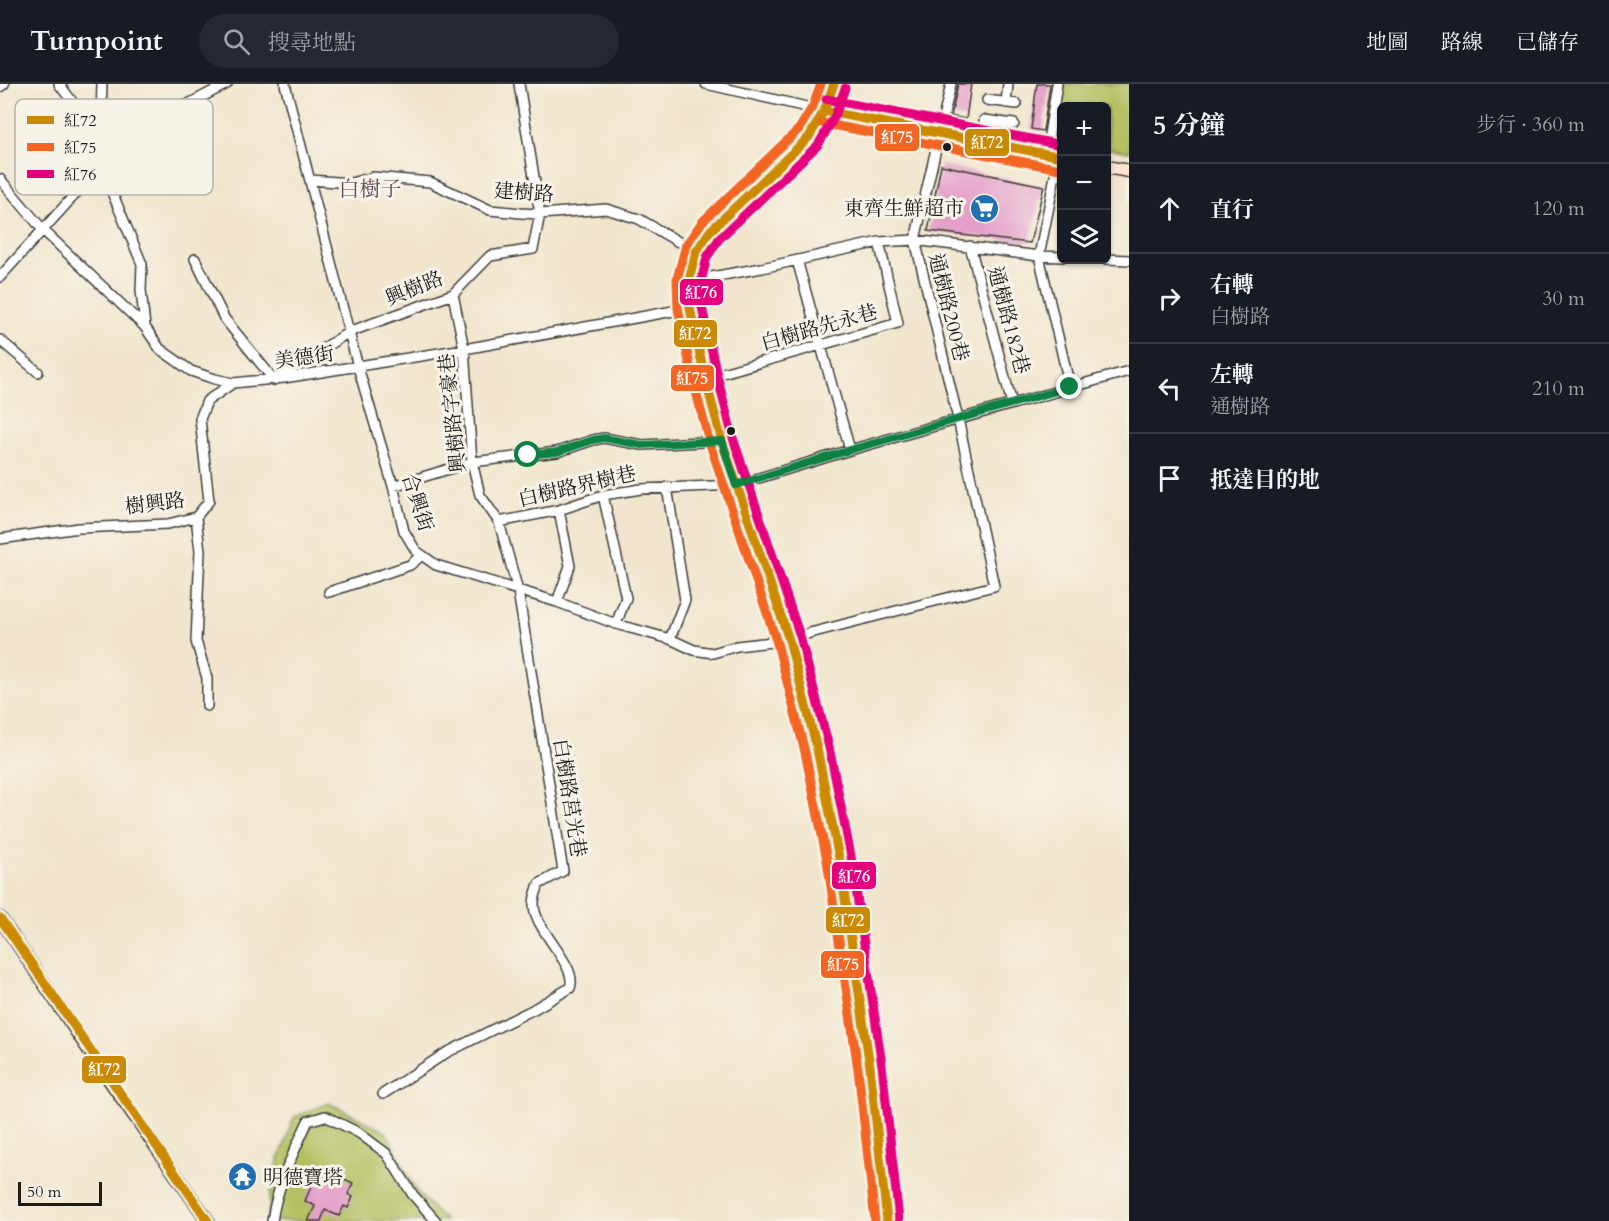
<!DOCTYPE html>
<html lang="zh-TW">
<meta charset="utf-8">
<style>
body{margin:0;font-family:Cardo,"Noto Serif TC",serif;background:#242831;color:#f1f3f6}
.controls{position:absolute;right:18px;top:18px;display:grid;overflow:hidden;border-radius:9px;box-shadow:0 2px 4px #0004}
.controls button{width:54px;height:54px;display:grid;place-items:center;padding:0;border:0;border-bottom:2px solid #363941;background:#171b24;color:#f1f3f6;font:30px sans-serif}
.scale{position:absolute;left:18px;bottom:15px;width:84px;box-sizing:border-box;padding-left:6px;border:3px solid #1c1c1c;border-top:0;font-size:16px;line-height:21px;white-space:nowrap;color:#1c1c1c;-webkit-text-stroke:4px #f7f3e8;paint-order:stroke}
.stop{position:absolute;width:18px;height:18px;margin:-14px;border:4px solid #0b8043;border-radius:50%;background:#fff}
.stop.end{background:#0b8043;border-color:#fff;box-shadow:0 2px 6px #0008}
.list{margin:0;padding:0;list-style:none}
h2{display:flex;justify-content:space-between;align-items:center;height:78px;margin:0;padding:0 24px;font-size:26px}
h2 small{font-size:20px;font-weight:400;color:#9ea1a6}
.list li{display:grid;grid-template-columns:39px 1fr auto;gap:18px;align-items:center;box-sizing:border-box;height:90px;padding:0 24px;border-top:2px solid #363941}
.list b{display:block;font-size:22px;white-space:nowrap}
.list p{margin:0;font-size:20px;white-space:nowrap;color:#9ea1a6}
.list em{font-size:20px;font-style:normal;color:#9ea1a6}
.icon{flex:none;width:33px;height:33px;fill:none;stroke:currentColor;stroke-width:2;stroke-linecap:round;stroke-linejoin:round}
.map{position:relative;flex:none;width:1129px;height:1137px;overflow:hidden}
header{display:flex;align-items:center;gap:36px;box-sizing:border-box;height:84px;padding:0 30px;background:#171b24;border-bottom:2px solid #363941}
header strong{font-size:28px}
nav{display:flex;gap:33px;margin-inline-start:auto;font-size:21px}
.search{width:420px;height:54px;background:#242831;display:flex;align-items:center;gap:15px;box-sizing:border-box;padding:0 21px;border-radius:33px;color:#9ea1a6;font-size:22px}
main{display:flex}
aside{flex:1;background:#171b24}
.map>svg:first-child{display:block}
.green{fill:#b4c062;stroke:#686e3f;stroke-width:1.5}
.building{fill:#e5a0ca}
.lines{fill:none;stroke-linecap:round;stroke-linejoin:round}
.street-casing{stroke:#3c3a37;stroke-width:12}
.secondary-casing{stroke:#3c3a37;stroke-width:15}
.street{stroke:#fff;stroke-width:9}
.secondary{stroke:#fde4d1;stroke-width:12}
.bus-1-casing{stroke:#f7f3e8;stroke-width:14}
.bus-2-casing{stroke:#f7f3e8;stroke-width:14}
.bus-3-casing{stroke:#f7f3e8;stroke-width:14}
.bus-1{stroke:#cb8a06;stroke-width:9}
.bus-2{stroke:#f26522;stroke-width:9}
.bus-3{stroke:#e5007d;stroke-width:9}
.route{stroke:#0b8043;stroke-width:8}
.bus-dot{fill:#1c1c1c;stroke:#f7f3e8;stroke-width:2}
.labels{text-anchor:middle;stroke-width:6;stroke-linejoin:round;paint-order:stroke}
.street-label{font-size:20px;fill:#1c1c1c;stroke:#f7f3e8}
.poi-label{font-size:20px;fill:#1c1c1c;stroke:#f7f3e8;text-anchor:end}
.neighbourhood-label{font-size:21px;fill:#624a59;stroke:#f7f3e8}
.key{fill:#f7f3e8;stroke:#b5b2ab;stroke-width:1.5}
.key-label{font-size:16px;fill:#1c1c1c}
.line-badge{stroke:#f7f3e8;stroke-width:2}
.badge-label{font-size:16px;text-anchor:middle;font-weight:bold;fill:#fff}
</style>
<header>
<strong>Turnpoint</strong>
<div class="search"><svg class="icon" aria-label="search" viewBox="0 0 24 24"><circle cx="10" cy="10" r="6"/><path d="M15 15l6 6"/></svg>搜尋地點</div>
<nav><a>地圖</a><a>路線</a><a>已儲存</a></nav>
</header>
<main>
<div class="map">
<svg width="1129" height="1137" viewBox="0 0 1129 1137">
<rect width="100%" height="100%" fill="#f7f3e8"/>
<filter id="ink" filterUnits="userSpaceOnUse"><feTurbulence type="fractalNoise" baseFrequency=".0167" numOctaves="2"/><feDisplacementMap in="SourceGraphic" scale="12" xChannelSelector="R" yChannelSelector="G"/><feConvolveMatrix kernelMatrix="1 2 1 2 8 2 1 2 1" color-interpolation-filters="sRGB"/></filter>
<filter id="wash" filterUnits="userSpaceOnUse"><feTurbulence type="fractalNoise" baseFrequency=".008" numOctaves="4" result="noise"/><feDisplacementMap in="SourceGraphic" scale="24" xChannelSelector="R" yChannelSelector="G"/><feGaussianBlur stdDeviation="1.35" result="paint"/><feColorMatrix in="noise" values="0 0 0 0 0 0 0 0 0 0 0 0 0 0 0 0 0 1.4 0 .05"/><feComposite in="paint" operator="in"/></filter>
<g filter="url(#wash)">
<rect width="100%" height="100%" fill="#f1e6cd"/>
<path class="green" d="M1061 0H1129V68L1107 64 1106 22H1062L1061 53 1056 52Z
M329 1019 386 1048 417 1108 445 1137H268L271 1098 294 1033Z"/>
<g id="blocks">
<path class="building" d="M958 0H971L966 35 951 32Z
M1037 0H1050L1043 47 1031 45Z
M941 81 1044 102 1030 159 928 147Z
M332 1083 342 1087 340 1093 353 1099 348 1110 353 1113 348 1124 344 1122 339 1132 325 1126 321 1137H308L315 1122 305 1117 319 1084 330 1089Z"/>
</g>
</g>
<g filter="url(#ink)">
<use href="#blocks" fill-opacity="0" stroke="#3c3a37" stroke-width="1.5"/>
<g class="lines">
<defs>
<path id="street" d="M59 0 83 32 101 37
M102 0 101 37 119 68
M285 0 358 283 393 402 404 447 416 467 436 481 557 518 616 540 670 555 694 566 713 569 737 562 789 556 810 549 994 502 958 335 915 156 951 0
M706 0 824 27
M0 3 4 0
M987 16 1017 20
M1006 19 1008 0
M984 36 1014 40
M1046 70 1057 0
M1059 72 1039 172 1070 303
M101 82 142 180 141 206 145 243
M0 95 43 146 145 243 160 265 191 287 215 295 233 299 284 294 464 265 690 224
M310 96 351 99 373 93 430 98 490 126 521 129 540 130 606 125 639 135 696 168
M970 162 1012 320
M195 175 224 234 274 296 349 248 453 210 490 172 533 165 540 130 519 0
M1106 175 1129 176
M797 176 850 366
M0 193 101 82 134 51 167 31 227 0
M689 197 762 184 879 158 915 156 1039 172 1062 173
M0 256 38 288
M705 294 898 239 879 158
M393 402 472 378 557 368 593 356 604 354 642 361 722 357
M667 403 685 516 670 555
M603 411 626 514 616 540
M196 433 200 467 196 557 207 594V622
M499 438 559 426 603 411 641 405 736 401 850 366 1129 287
M0 455 79 444 168 440 196 433 209 417 200 335 207 317 233 299
M329 508 410 481 422 471
M557 518 570 482 559 426
M383 1010 446 969 534 925 570 904C579 881 532 845 534 819 534 813 537 806 539 800L563 787 518 507 499 438 480 411 472 378 464 265 453 210
M272 1137C277 1101 293 1070 308 1037L325 1032 359 1049 387 1070 413 1111 436 1137"/>
<path id="secondary" d="M834 0 824 27 809 53 710 147 696 168 689 197 690 224 705 294 722 357 789 556 817 665 839 774 870 983 887 1137
M824 27 1062 73
M1106 83 1129 87
M0 834 104 988 208 1137"/>
</defs>
<use href="#street" class="street-casing"/>
<use href="#secondary" class="secondary-casing"/>
<use href="#street" class="street"/>
<use href="#secondary" class="secondary"/>
<defs>
<path id="bus-1" d="M834 0 824 27 809 53 710 147 696 168 689 197 690 224 705 294 722 357 789 556 817 665 839 774 870 983 887 1137
M824 27 1062 73
M0 834 208 1137"/>
<path id="bus-2" d="M821 0 813 22 799 45 702 138 686 161 677 195 678 224 693 297 710 360 777 559 805 668 827 776 858 985 875 1137
M822 39 1060 85"/>
<path id="bus-3" d="M845 4 835 32 818 61 719 155 707 173 701 198 702 223 717 291 733 354 800 552 829 663 851 772 882 981 899 1136
M826 15 1062 61"/>
</defs>
<use href="#bus-1" class="bus-1-casing"/>
<use href="#bus-2" class="bus-2-casing"/>
<use href="#bus-3" class="bus-3-casing"/>
<use href="#bus-1" class="bus-1"/>
<use href="#bus-2" class="bus-2"/>
<use href="#bus-3" class="bus-3"/>
</g>
</g>
<g class="lines" filter="url(#ink)">
<path class="route" d="M528 371 557 368 593 356 604 354 642 361 722 357 736 401 850 366 1070 303"/>
</g>
<defs>
<symbol id="supermarket-disc" viewBox="-11 -11 22 22"><circle r="9.5" fill="#1f6fb2" stroke="#f7f3e8"/><path d="M-6-5.5h2.5l.6 2H6L4.5 2H-2.5L-4.4-4H-6ZM-1.5 3.2a1.3 1.3 0 1 0 .1 0ZM3 3.2a1.3 1.3 0 1 0 .1 0Z" fill="#fff"/></symbol>
<symbol id="temple-disc" viewBox="-11 -11 22 22"><circle r="9.5" fill="#1f6fb2" stroke="#f7f3e8"/><path d="M0-6L5-2H3V0L6.5 2.5H4V6H1.5V3h-3V6H-4V2.5H-6.5L-3 0V-2H-5Z" fill="#fff"/></symbol>
</defs>
<g fill-rule="evenodd">
<use href="#supermarket-disc" x="968" y="108" width="33" height="33"/>
<use href="#temple-disc" x="226" y="1076" width="33" height="33"/>
</g>
<g class="bus-dot">
<circle cx="947" cy="63" r="5"/>
<circle cx="731" cy="347" r="5"/>
</g>
<g class="labels">
<g class="street-label">
<text transform="translate(524 108) rotate(4)" y="7">建樹路</text>
<text transform="translate(414 204) rotate(-22)" y="7">興樹路</text>
<text transform="translate(949 223) rotate(76)" y="7">通樹路200巷</text>
<text transform="translate(1009 236) rotate(75)" y="7">通樹路182巷</text>
<text transform="translate(819 243) rotate(-16)" y="7">白樹路先永巷</text>
<text transform="translate(304 273) rotate(-8)" y="7">美德街</text>
<text transform="translate(452 329) rotate(-96)" y="7">興樹路字豪巷</text>
<text transform="translate(577 402) rotate(-13)" y="7">白樹路界樹巷</text>
<text transform="translate(418 418) rotate(72)" y="7">合興街</text>
<text transform="translate(155 419) rotate(-7)" y="7">樹興路</text>
<text transform="translate(570 714) rotate(81)" y="7">白樹路莒光巷</text>
</g>
<g class="poi-label">
<text x="964" y="131">東齊生鮮超市</text>
<text x="263" y="1100" text-anchor="start">明德寶塔</text>
</g>
<g class="neighbourhood-label">
<text x="370" y="112">白樹子</text>
</g>
</g>
<rect x="15" y="15" width="198" height="96" rx="9" class="key"/>
<rect x="27" y="32" width="27" height="8" fill="#cb8a06"/>
<rect x="27" y="59" width="27" height="8" fill="#f26522"/>
<rect x="27" y="86" width="27" height="8" fill="#e5007d"/>
<g class="key-label">
<text x="64" y="42">紅72</text>
<text x="64" y="69">紅75</text>
<text x="64" y="96">紅76</text>
</g>
<g class="line-badge">
<rect x="874" y="39" width="46" height="29" rx="6" fill="#f26522"/>
<rect x="964" y="44" width="46" height="29" rx="6" fill="#cb8a06"/>
<rect x="679" y="194" width="45" height="28" rx="6" fill="#e5007d"/>
<rect x="673" y="235" width="45" height="29" rx="6" fill="#cb8a06"/>
<rect x="670" y="280" width="45" height="28" rx="6" fill="#f26522"/>
<rect x="831" y="777" width="46" height="29" rx="6" fill="#e5007d"/>
<rect x="825" y="822" width="46" height="28" rx="6" fill="#cb8a06"/>
<rect x="820" y="866" width="45" height="29" rx="6" fill="#f26522"/>
<rect x="81" y="971" width="46" height="29" rx="6" fill="#cb8a06"/>
</g>
<g class="badge-label">
<text x="897" y="59">紅75</text>
<text x="987" y="64">紅72</text>
<text x="701" y="214">紅76</text>
<text x="695" y="255">紅72</text>
<text x="692" y="300">紅75</text>
<text x="854" y="798">紅76</text>
<text x="848" y="842">紅72</text>
<text x="843" y="886">紅75</text>
<text x="104" y="991">紅72</text>
</g>
</svg>
<div class="controls">
<button>+</button>
<button>−</button>
<button><svg class="icon" aria-label="layers" viewBox="0 0 24 24"><path d="M12 4l9 5-9 5-9-5zM3 14l9 5 9-5"/></svg></button>
</div>
<div class="scale">50 m</div>
<div class="stop" style="left:528px;top:371px"></div>
<div class="stop end" style="left:1070px;top:303px"></div>
</div>
<aside>
<h2>5 分鐘<small>步行 · 360 m</small></h2>
<ul class="list">
<li><svg class="icon" aria-label="ahead" viewBox="0 0 24 24"><path d="M12 20V5M6 11l6-6 6 6"/></svg><div><b>直行</b></div><em>120 m</em></li>
<li><svg class="icon" aria-label="right" viewBox="0 0 24 24"><path d="M7 20v-9h11M14 6l5 5-5 5"/></svg><div><b>右轉</b><p>白樹路</p></div><em>30 m</em></li>
<li><svg class="icon" aria-label="left" viewBox="0 0 24 24"><path d="M17 20v-9H6M10 6l-5 5 5 5"/></svg><div><b>左轉</b><p>通樹路</p></div><em>210 m</em></li>
<li><svg class="icon" aria-label="arrive" viewBox="0 0 24 24"><path d="M6 21V4h12l-3 4 3 4H6"/></svg><div><b>抵達目的地</b></div></li>
</ul>
</aside>
</main>
